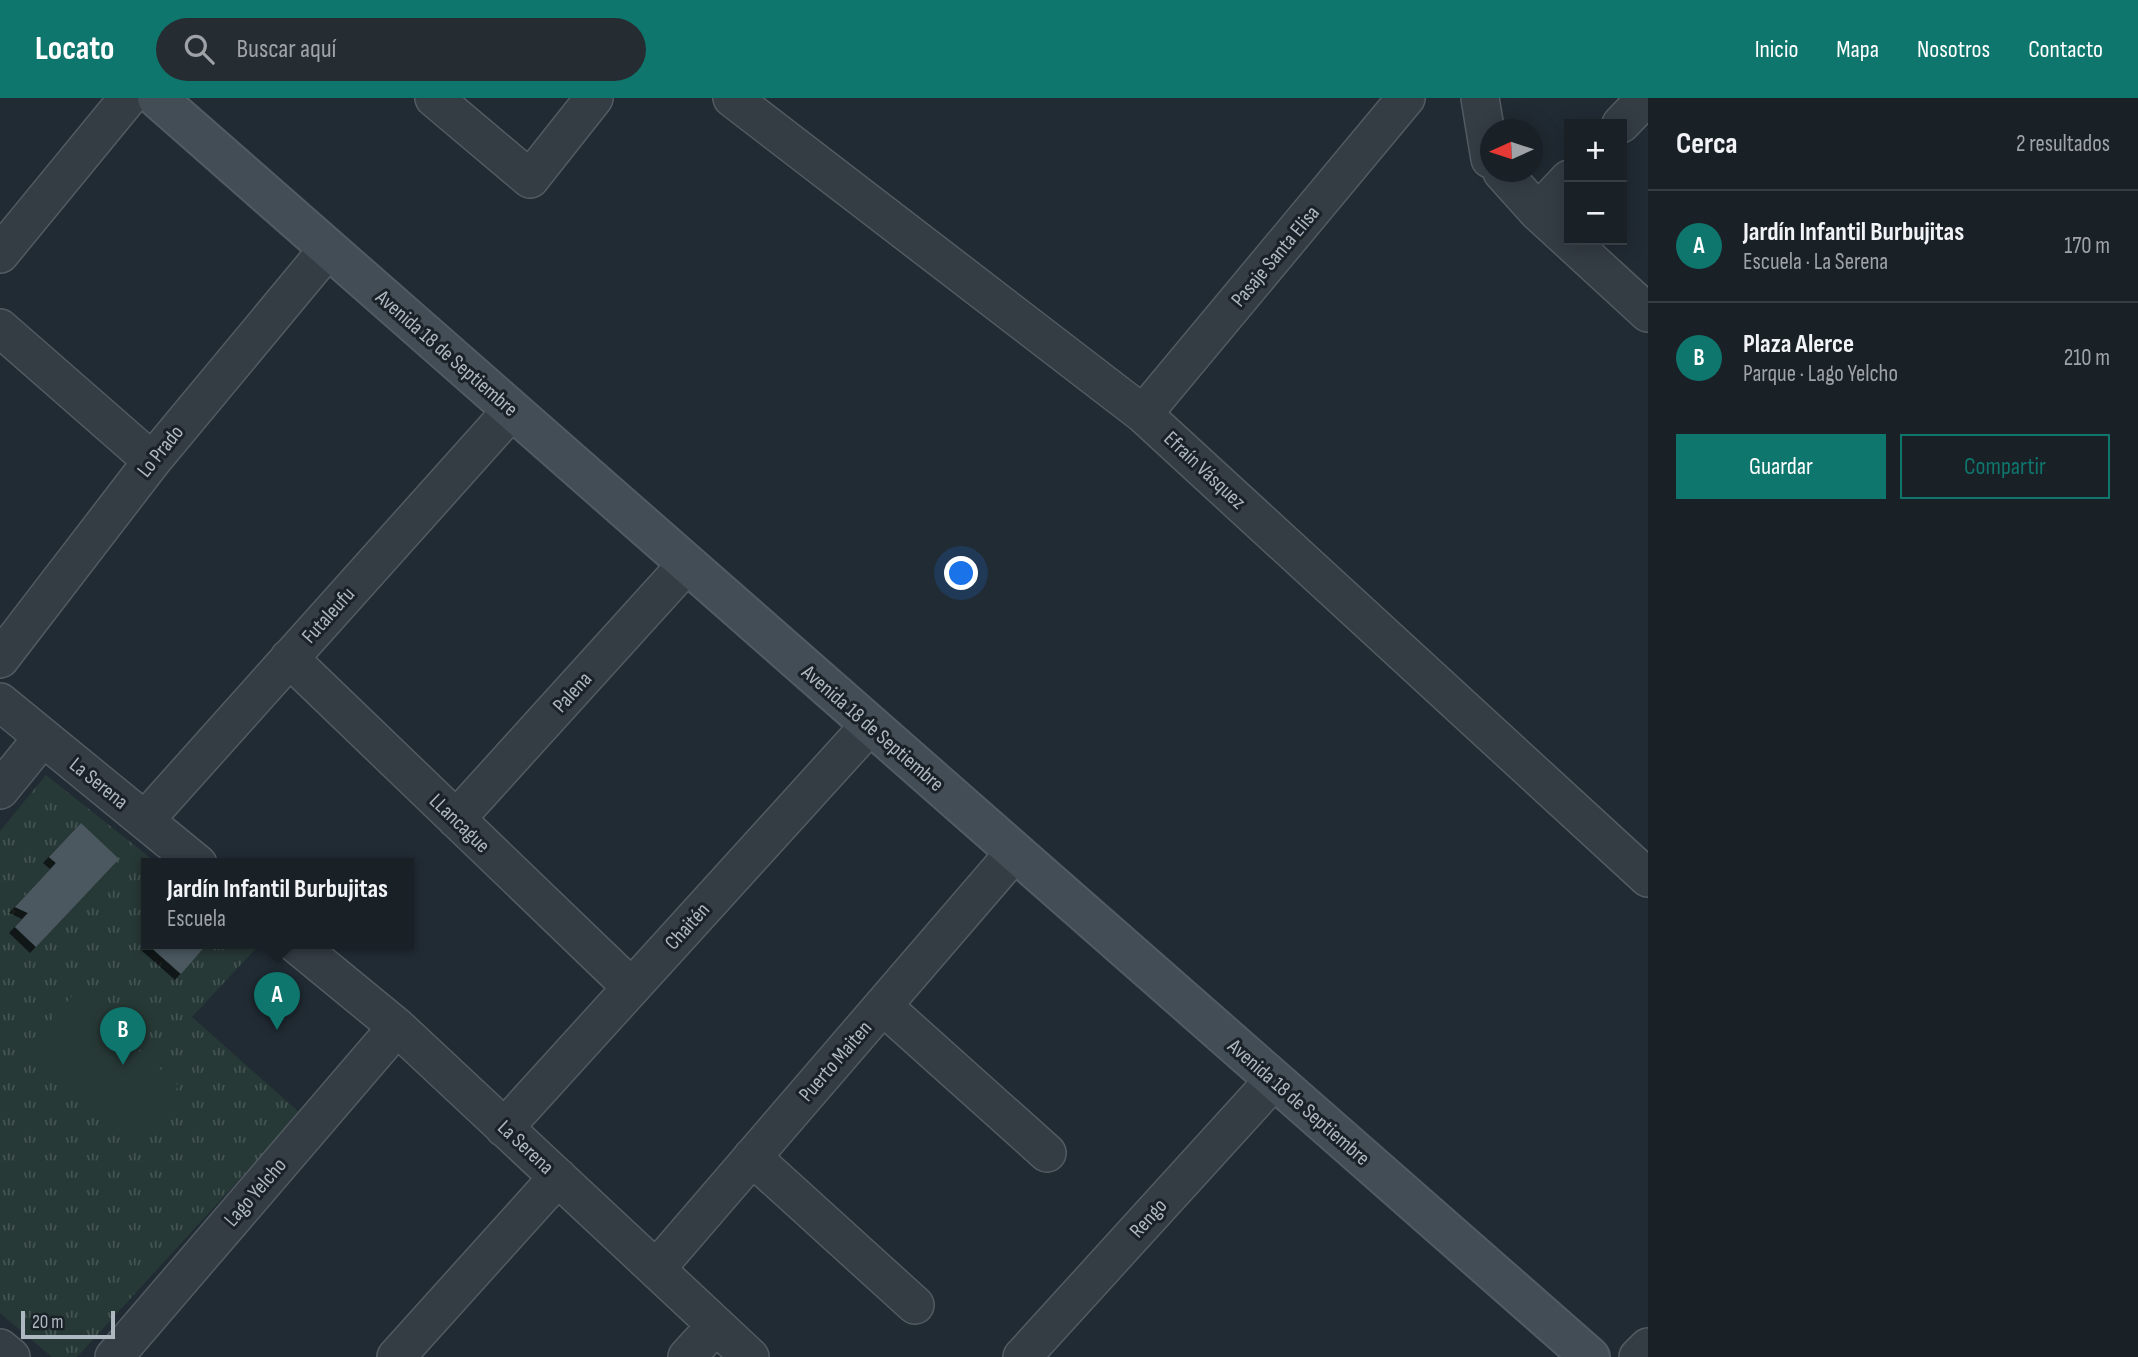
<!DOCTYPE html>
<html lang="es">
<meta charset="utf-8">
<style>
body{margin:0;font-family:"Sofia Sans Condensed",sans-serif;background:#262d32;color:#f1f3f6}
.controls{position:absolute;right:21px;top:21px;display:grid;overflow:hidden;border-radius:0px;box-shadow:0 4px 18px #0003}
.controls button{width:63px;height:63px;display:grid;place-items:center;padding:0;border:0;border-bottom:2px solid #373e43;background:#192026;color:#f1f3f6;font:35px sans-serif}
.compass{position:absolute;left:1480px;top:21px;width:63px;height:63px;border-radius:50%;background:#192026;box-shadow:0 4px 18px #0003;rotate:267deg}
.scale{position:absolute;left:21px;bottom:18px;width:94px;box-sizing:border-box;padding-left:7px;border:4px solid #aeb8c1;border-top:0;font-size:19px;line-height:24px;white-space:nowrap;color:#aeb8c1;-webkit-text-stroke:5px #1a2228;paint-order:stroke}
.you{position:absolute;left:962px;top:476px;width:24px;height:24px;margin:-18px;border:5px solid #fff;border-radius:50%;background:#1a73e8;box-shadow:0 0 0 10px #1a73e833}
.badge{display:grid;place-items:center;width:46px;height:46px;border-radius:50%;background:#0f766e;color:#fff;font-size:23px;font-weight:700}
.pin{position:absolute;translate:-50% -58px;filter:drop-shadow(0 2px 4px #0008)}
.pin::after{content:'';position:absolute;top:37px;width:24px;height:21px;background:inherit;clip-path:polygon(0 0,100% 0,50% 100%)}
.popup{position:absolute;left:141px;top:760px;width:273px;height:91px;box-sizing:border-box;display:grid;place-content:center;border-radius:0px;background:#192026;filter:drop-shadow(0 2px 5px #0005);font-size:23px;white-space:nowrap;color:#9fa3a7}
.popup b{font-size:26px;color:#f1f3f6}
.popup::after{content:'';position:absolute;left:50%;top:100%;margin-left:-14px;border:14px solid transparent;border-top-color:#192026}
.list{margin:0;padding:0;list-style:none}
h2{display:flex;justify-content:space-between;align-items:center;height:91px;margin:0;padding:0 28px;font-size:30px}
h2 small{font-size:23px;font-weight:400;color:#9fa3a7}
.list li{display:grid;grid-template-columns:46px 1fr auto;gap:21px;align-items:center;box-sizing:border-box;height:112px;padding:0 28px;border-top:2px solid #373e43}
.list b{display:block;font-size:26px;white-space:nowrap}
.list p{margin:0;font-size:23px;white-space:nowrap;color:#9fa3a7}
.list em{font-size:23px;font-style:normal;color:#9fa3a7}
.actions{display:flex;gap:14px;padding:21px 28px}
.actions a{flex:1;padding:16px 0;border:2px solid #0f766e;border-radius:0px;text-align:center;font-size:24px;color:#0f766e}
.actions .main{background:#0f766e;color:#fff}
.icon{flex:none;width:38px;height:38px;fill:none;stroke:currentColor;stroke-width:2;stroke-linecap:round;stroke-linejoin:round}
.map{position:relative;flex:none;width:1648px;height:1259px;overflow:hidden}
header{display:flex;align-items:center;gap:42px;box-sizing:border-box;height:98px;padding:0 35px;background:#0f766e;color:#fff}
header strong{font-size:33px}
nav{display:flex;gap:38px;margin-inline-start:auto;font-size:24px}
.search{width:490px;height:63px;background:#262d32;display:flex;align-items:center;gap:18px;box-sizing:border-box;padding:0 24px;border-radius:38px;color:#9fa3a7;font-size:26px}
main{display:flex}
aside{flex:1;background:#192026}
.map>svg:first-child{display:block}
.grass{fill:url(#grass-tufts)}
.pitch{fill:#273936}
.building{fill:#4c5861;filter:url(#shadow)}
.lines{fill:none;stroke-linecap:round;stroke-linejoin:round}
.street-casing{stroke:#525b62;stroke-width:40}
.secondary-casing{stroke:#525b62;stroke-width:42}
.street{stroke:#343d44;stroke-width:37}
.secondary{stroke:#434d56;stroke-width:38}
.labels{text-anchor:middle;stroke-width:6;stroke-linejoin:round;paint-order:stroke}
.street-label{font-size:21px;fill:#aeb8c1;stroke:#1a2228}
</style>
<header>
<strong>Locato</strong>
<div class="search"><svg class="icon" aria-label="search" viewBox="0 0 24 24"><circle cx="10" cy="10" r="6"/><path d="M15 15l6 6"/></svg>Buscar aquí</div>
<nav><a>Inicio</a><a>Mapa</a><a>Nosotros</a><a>Contacto</a></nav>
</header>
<main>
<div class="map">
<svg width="1648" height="1259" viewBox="0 0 1648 1259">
<defs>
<pattern id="grass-tufts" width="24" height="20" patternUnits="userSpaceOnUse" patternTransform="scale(1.75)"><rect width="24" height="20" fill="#273936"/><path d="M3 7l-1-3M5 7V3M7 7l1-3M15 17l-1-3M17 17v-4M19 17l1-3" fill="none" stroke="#445451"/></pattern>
<filter id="shadow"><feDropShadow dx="-6" dy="6" stdDeviation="0" flood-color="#0009"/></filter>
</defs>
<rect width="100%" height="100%" fill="#212b33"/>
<path class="grass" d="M46 677 158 766H146V846H260L192 919 300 1015 77 1259H52L0 1215V733Z"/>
<path class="pitch" d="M74 896 179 988 132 1042 27 950Z"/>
<path class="building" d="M81 725 119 761 36 849 15 829 28 815 15 809 56 765 49 759Z
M147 846H207L181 876Z"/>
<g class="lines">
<defs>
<path id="street" d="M434 0 530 81 594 0
M732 0 1143 316 1648 780
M1480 0 1490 61
M1621 26 1646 0
M1502 74 1538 114 1648 215
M1538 114 1569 81
M0 156 128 0
M0 230 152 363
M1143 316 1406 0
M289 560 631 889
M0 561 152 363 328 151
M0 604 198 766
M0 692 43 639
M456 721 687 466
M145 722 512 312
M296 846 397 929 750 1259
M883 908 1047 1055
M504 1030 870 627
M752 1059 915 1207
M656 1171 1015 754
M0 1250 11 1259
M114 1259 397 929
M396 1259 558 1079
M687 1259 716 1227
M1022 1259 1274 982
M1638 1259 1648 1249"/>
<path id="secondary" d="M157 0 1590 1259"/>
</defs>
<use href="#street" class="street-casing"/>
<use href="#secondary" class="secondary-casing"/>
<use href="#street" class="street"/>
<use href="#secondary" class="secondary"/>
</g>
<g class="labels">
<g class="street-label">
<text transform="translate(1275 158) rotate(-50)" y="7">Pasaje Santa Elisa</text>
<text transform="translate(447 255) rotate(41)" y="7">Avenida 18 de Septiembre</text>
<text transform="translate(160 353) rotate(-51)" y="7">Lo Prado</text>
<text transform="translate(1205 372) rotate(43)" y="7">Efraín Vásquez</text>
<text transform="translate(328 517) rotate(-48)" y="7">Futaleufu</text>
<text transform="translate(572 594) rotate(-48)" y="7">Palena</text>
<text transform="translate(873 630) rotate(41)" y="7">Avenida 18 de Septiembre</text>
<text transform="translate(99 685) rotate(39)" y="7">La Serena</text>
<text transform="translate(460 725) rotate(44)" y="7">LLancague</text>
<text transform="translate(687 828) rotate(-48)" y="7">Chaitén</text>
<text transform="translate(835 963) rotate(-49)" y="7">Puerto Maiten</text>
<text transform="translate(1299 1004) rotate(41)" y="7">Avenida 18 de Septiembre</text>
<text transform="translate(526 1049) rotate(43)" y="7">La Serena</text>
<text transform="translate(255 1094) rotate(-49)" y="7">Lago Yelcho</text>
<text transform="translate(1148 1120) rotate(-48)" y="7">Rengo</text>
</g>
</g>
</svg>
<div class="controls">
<button>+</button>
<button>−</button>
</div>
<svg class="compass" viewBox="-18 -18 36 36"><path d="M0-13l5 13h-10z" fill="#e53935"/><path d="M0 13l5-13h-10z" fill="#9fa3a7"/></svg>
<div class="scale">20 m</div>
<div class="you"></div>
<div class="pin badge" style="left:277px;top:932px">A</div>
<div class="popup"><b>Jardín Infantil Burbujitas</b>Escuela</div>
<div class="pin badge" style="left:123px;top:967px">B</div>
</div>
<aside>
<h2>Cerca<small>2 resultados</small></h2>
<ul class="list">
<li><span class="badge">A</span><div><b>Jardín Infantil Burbujitas</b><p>Escuela · La Serena</p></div><em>170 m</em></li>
<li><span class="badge">B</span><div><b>Plaza Alerce</b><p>Parque · Lago Yelcho</p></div><em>210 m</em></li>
</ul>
<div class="actions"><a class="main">Guardar</a><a>Compartir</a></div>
</aside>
</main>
